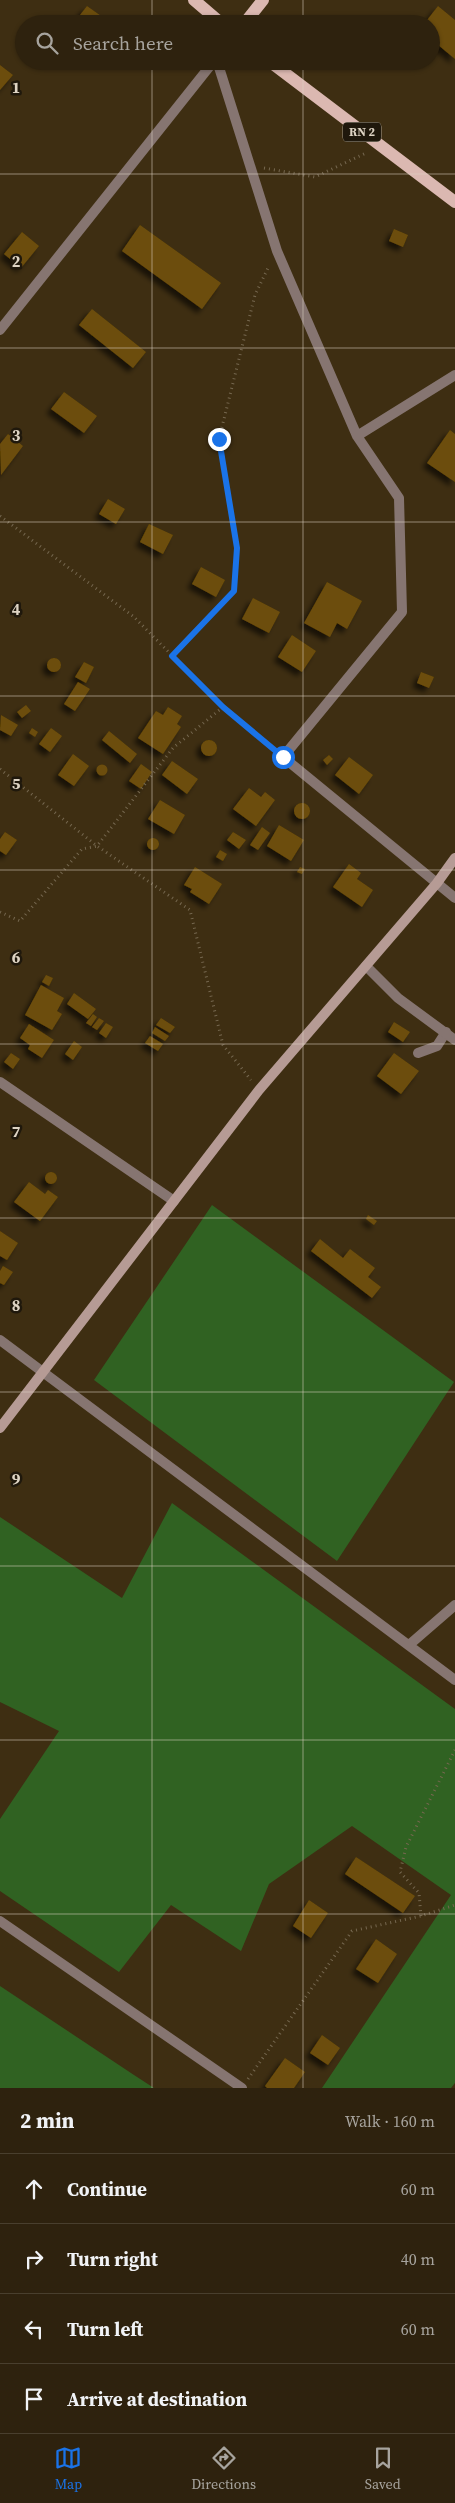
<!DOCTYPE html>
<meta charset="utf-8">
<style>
body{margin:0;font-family:"Source Serif 4",serif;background:#362a17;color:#f1f3f6}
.stop{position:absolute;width:15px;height:15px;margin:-11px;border:4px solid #1a73e8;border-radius:50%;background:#fff}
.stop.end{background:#1a73e8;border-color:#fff;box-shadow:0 1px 5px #0008}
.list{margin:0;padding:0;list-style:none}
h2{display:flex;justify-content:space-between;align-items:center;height:65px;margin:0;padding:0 20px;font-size:21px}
h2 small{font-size:16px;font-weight:400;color:#a7a49e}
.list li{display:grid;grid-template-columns:32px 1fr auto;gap:15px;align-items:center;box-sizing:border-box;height:70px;padding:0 20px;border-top:1px solid #493f2e}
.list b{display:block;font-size:19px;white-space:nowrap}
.list em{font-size:16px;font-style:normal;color:#a7a49e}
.icon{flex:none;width:28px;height:28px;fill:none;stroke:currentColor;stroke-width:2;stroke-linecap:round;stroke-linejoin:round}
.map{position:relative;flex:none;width:455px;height:2088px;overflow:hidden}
.search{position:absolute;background:#2e220e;box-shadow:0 1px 4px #0004;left:15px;right:15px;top:15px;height:55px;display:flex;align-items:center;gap:12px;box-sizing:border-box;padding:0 18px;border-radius:28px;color:#a7a49e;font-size:19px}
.sheet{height:345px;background:#2e220e}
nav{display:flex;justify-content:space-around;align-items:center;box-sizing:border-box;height:70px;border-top:1px solid #493f2e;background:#2e220e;font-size:14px;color:#a7a49e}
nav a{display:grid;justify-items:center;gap:2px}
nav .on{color:#1a73e8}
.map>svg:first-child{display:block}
.green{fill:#306222}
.building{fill:#6c4d09;filter:url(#shadow)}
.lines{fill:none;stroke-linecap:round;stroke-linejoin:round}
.path{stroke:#766850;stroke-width:3;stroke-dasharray:1 4;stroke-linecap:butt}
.service{stroke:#867571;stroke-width:10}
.minor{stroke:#867571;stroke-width:10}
.tertiary{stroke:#867571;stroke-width:10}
.secondary{stroke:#b69b95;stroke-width:10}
.primary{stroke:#dbb8b1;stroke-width:12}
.route{stroke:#1a73e8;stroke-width:6}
.grid{fill:none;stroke:#ded4c4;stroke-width:1;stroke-opacity:0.55}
.labels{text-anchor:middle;stroke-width:5;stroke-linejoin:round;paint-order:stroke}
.shield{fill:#1f180c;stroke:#a59c8d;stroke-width:1}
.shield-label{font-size:12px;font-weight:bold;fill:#ded4c4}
.grid-label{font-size:16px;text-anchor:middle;font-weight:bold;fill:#ded4c4;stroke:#1f180c;stroke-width:5;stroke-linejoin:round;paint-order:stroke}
</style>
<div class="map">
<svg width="455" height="2088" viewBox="0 0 455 2088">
<defs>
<filter id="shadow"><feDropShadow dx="-4.5" dy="4.5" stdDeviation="2.5" flood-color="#0009"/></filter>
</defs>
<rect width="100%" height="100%" fill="#3e2e12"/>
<path class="green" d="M212 1205 454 1382 337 1561 94 1380Z
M172 1503 455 1709V2083L451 2088H322L451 1895 352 1826 269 1884 241 1951 171 1905 119 1972 0 1891V1819L59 1731 0 1702V1517L122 1598Z
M0 1986 134 2075 154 2088H0Z"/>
<path class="building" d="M87 6 104 18 100 24H73Z
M438 6 455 20V59L431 39V24H424Z
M0 65 13 75 0 90Z
M140 225 221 283 202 309 122 251Z
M394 229 408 235 403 247 389 241Z
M22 232 39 246 21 268 4 254Z
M92 309 146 352 133 368 79 325Z
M64 392 97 416 84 433 51 409Z
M450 430 455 434V482L427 463Z
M8 434 23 446 1 475 0 444Z
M108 499 125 509 116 524 99 514Z
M149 524 173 535 163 554 140 542Z
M201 567 225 580 216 597 192 584Z
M327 582 362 601 347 629 337 623 330 637 304 623Z
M253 598 280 612 269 633 242 619Z
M292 635 316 651 302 672 278 657Z
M47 665a7 7 0 1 1 14 0a7 7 0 1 1-14 0Z
M84 662 94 667 86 683 75 677Z
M421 672 434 677 429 688 417 683Z
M78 682 90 689 75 711 64 704Z
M26 705 31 711 22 718 17 712Z
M168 707 182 716 177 724 181 727 163 754 138 738 156 711 163 715Z
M1 715 18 725 11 736 0 730Z
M32 728 38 732 35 737 29 733Z
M51 728 62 736 50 752 39 744Z
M109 731 137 754 130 763 102 740Z
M201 748a8 8 0 1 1 16 0a8 8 0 1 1-16 0Z
M73 754 89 766 74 786 58 775Z
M329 755 333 759 327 765 323 760Z
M349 757 373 775 359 794 335 775Z
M172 761 198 779 187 794 162 775Z
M141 764 152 772 141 789 129 781Z
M96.5 770a5.5 5.5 0 1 1 11 0a5.5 5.5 0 1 1-11 0Z
M249 788 261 797 265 792 275 800 256 826 233 809Z
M160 800 185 815 174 834 148 819Z
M294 811a8 8 0 1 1 16 0a8 8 0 1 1-16 0Z
M279 825 304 840 291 861 267 846Z
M262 827 270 833 258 850 250 845Z
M5 832 17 840 6 855 0 851V839Z
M233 832 246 840 239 849 227 840Z
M147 844a6 6 0 1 1 12 0a6 6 0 1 1-12 0Z
M220 850 227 854 223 861 216 857Z
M349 864 361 873 357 879 373 890 362 907 333 887Z
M195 867 222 884 209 904 190 892 192 889 184 885Z
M300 867 305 869 302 874 297 872Z
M46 975 53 978 49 986 42 982Z
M41 985 64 998 57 1011 62 1014 52 1030 25 1015Z
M74 993 96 1009 88 1019 67 1004Z
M93 1014 97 1017 91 1026 86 1023Z
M99 1018 104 1021 97 1030 92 1027Z
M161 1018 175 1027 170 1033 156 1025Z
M394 1022 410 1032 403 1042 388 1032Z
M106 1023 113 1027 106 1038 99 1033Z
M29 1024 54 1040 42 1058 28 1049 30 1045 20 1038Z
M155 1027 169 1036 165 1041 152 1033Z
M150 1036 163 1044 158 1051 145 1043Z
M74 1041 82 1047 73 1060 65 1054Z
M11 1053 20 1059 13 1069 4 1062Z
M394 1053 419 1071 401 1094 377 1076Z
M45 1178a6 6 0 1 1 12 0a6 6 0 1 1-12 0Z
M29 1182 45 1194 48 1190 58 1197 40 1221 14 1202Z
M368 1215 377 1221 374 1225 366 1219Z
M0 1231 18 1243 7 1260 0 1256Z
M320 1239 343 1258 350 1249 375 1268 368 1277 381 1287 372 1298 311 1251Z
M3 1266 13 1272 4 1285 0 1283V1271Z
M356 1857 415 1896 403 1913 345 1874Z
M309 1900 328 1913 311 1938 293 1926Z
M376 1939 397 1954 378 1983 356 1969Z
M322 2035 340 2048 328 2065 310 2053Z
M285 2058 305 2072 294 2088H267L265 2086Z"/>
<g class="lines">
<path class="path" d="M264 168 315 177 366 153
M0 516 134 617 223 707 273 749
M172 656 234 591 237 548 219 439 255 295 269 266
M0 769 97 846 190 910 223 1045 251 1080
M0 912 20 921 82 849 97 846 173 748 223 707
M421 1916 419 1893 400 1872 406 1847 455 1750
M248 2079 352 1931 421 1916 455 1905"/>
<path class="service" d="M418 1053 437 1046 446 1032"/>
<path class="minor" d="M217 61 277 251 357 436 399 498 402 612 283 757 455 898
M357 436 455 375
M366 966 398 998 455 1040
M0 1082 174 1201
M0 1340 455 1680
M409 1645 455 1605"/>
<path class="tertiary" d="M0 330 214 61
M0 1921 242 2088"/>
<path class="secondary" d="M0 1428 259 1090 437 883 455 858"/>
<path class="primary" d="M194 0 222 24
M244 24 263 0
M269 61 455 202"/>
</g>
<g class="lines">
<path class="route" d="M219 439 237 548 234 591 172 656 223 707 283 757"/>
</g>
<path class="grid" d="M152 0V24M303 0V24M152 61V2088M303 61V2088M0 174H455M0 348H455M0 522H455M0 696H455M0 870H455M0 1044H455M0 1218H455M0 1392H455M0 1566H455M0 1740H455M0 1914H455"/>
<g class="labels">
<rect class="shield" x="343" y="122.5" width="38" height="19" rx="4"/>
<g class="shield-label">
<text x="362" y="136">RN 2</text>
</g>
</g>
<g class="grid-label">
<text x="16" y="93">1</text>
<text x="16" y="267">2</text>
<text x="16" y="441">3</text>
<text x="16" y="615">4</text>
<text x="16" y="789">5</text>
<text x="16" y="963">6</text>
<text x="16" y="1137">7</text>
<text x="16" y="1311">8</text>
<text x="16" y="1485">9</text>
</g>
</svg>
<div class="stop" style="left:283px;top:757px"></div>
<div class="stop end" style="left:219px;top:439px"></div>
<div class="search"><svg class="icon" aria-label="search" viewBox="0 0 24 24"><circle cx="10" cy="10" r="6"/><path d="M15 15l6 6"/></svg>Search here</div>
</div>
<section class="sheet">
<h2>2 min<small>Walk · 160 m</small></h2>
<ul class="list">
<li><svg class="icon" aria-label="ahead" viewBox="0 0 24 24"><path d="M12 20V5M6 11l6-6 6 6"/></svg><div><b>Continue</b></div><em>60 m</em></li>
<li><svg class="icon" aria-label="right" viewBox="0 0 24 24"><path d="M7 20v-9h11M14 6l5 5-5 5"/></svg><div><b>Turn right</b></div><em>40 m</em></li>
<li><svg class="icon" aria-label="left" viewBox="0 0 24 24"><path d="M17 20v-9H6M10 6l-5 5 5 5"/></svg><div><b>Turn left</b></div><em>60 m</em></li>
<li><svg class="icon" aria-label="arrive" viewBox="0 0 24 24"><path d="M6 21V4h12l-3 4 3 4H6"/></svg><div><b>Arrive at destination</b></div></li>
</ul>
</section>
<nav>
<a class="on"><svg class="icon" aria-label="map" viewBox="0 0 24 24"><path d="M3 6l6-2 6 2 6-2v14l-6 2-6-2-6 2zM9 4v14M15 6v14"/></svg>Map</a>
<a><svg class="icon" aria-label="directions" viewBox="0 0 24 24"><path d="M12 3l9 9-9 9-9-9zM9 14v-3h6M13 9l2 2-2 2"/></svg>Directions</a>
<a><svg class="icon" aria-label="saved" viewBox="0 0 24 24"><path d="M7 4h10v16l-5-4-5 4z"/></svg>Saved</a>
</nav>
